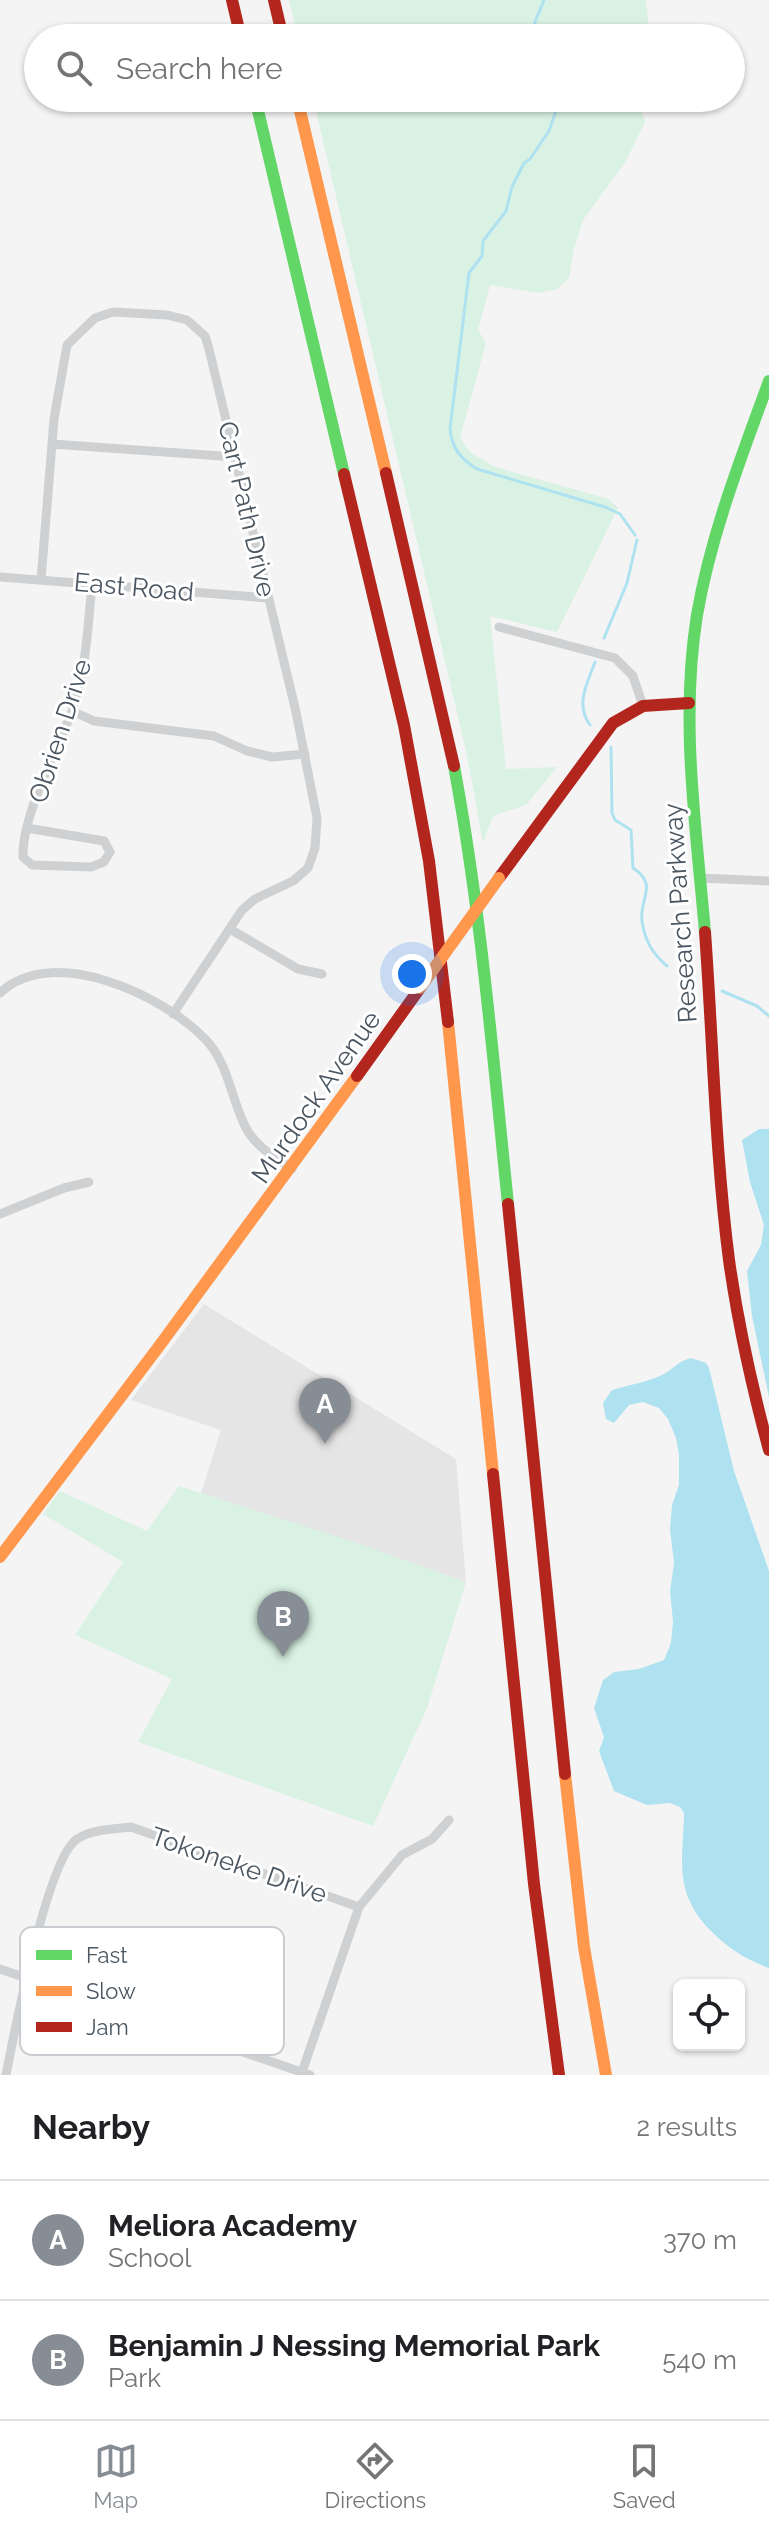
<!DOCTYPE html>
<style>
body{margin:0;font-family:Raleway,sans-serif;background:#f2f2f2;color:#202124}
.controls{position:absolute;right:24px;bottom:24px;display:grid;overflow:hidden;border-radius:12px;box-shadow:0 2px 6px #0004}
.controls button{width:72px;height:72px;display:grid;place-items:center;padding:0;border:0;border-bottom:2px solid #e0e0e0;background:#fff;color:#202124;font:40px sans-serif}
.you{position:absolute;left:412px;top:974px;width:28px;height:28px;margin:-20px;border:6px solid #fff;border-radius:50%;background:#1a73e8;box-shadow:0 0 0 12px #1a73e833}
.badge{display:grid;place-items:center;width:52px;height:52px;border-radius:50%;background:#868d94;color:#fff;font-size:26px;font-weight:700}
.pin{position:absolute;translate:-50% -66px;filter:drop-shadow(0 2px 4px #0008)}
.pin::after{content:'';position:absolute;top:42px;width:28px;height:24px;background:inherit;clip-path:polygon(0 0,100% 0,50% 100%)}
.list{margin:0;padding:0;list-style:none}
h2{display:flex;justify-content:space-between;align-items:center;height:104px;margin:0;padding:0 32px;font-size:34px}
h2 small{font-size:26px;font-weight:400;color:#757577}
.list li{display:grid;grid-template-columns:52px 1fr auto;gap:24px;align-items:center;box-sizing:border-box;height:120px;padding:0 32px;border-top:2px solid #e0e0e0}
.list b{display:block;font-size:30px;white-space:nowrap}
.list p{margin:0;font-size:26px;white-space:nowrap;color:#757577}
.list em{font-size:26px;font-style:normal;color:#757577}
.icon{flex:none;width:44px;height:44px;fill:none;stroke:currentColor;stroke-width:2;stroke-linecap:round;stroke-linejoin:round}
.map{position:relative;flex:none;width:769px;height:2075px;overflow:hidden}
.search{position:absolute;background:#fff;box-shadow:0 2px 6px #0004;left:24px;right:24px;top:24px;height:88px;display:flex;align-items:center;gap:20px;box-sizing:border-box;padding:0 28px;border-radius:44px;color:#757577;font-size:30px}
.sheet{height:344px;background:#fff}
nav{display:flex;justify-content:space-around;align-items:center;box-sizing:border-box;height:112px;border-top:2px solid #e0e0e0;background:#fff;font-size:22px;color:#757577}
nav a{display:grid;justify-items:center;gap:4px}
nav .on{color:#868d94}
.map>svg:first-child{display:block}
.education{fill:#e6e5e6}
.green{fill:#d9f2e3}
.water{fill:#aee2f0}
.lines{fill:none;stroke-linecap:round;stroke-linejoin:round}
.stream{stroke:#aee2f0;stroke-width:3}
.street{stroke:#ced0d2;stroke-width:9}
.fast{stroke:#63d668;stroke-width:12}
.slow{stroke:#ff974d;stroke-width:12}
.jam{stroke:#b3261e;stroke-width:12}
.slow-bridge{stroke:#ff974d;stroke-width:12}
.labels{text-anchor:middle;stroke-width:6;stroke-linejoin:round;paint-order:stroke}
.street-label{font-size:26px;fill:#4a5661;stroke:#fff}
.key{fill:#fff;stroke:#c9ccd0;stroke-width:2}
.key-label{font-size:22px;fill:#4a5661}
</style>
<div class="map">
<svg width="769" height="2075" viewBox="0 0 769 2075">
<rect width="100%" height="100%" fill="#f4f4f4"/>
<path class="education" d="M204 1304 456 1459 466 1582 201 1493 221 1430 131 1400Z"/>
<path class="green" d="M289 0H646L650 38H298Z
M313 98H637L645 122 626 161 583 220 574 249 569 278 557 289 539 293 490 285 478 330 486 343 460 438 471 453 495 467 609 499 618 508 557 632 490 616 506 769 557 767 526 805 493 816 483 843 467 755Z
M179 1486 357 1543 466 1582 427 1708 373 1826 138 1742 172 1679 75 1635 123 1562 43 1514 60 1491 147 1531Z"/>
<path class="water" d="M759 1129H769V1397L752 1316 747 1271 761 1245 764 1225 750 1182 742 1140Z
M691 1358 706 1363 709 1368 734 1471 769 1571V1968C745 1959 729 1949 711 1931 673 1892 683 1863 684 1813L680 1807 670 1803 647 1805 614 1791 599 1751 604 1737 594 1708 603 1680 614 1672 639 1669 664 1660 671 1643 673 1622 670 1591 674 1563 670 1529 672 1505 679 1485V1455L676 1438 668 1419 659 1408 643 1402 629 1405 614 1423 606 1419 603 1403 612 1390C631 1384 652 1382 669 1371 677 1365 680 1361 691 1358Z"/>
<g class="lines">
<path class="stream" d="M532 38 535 22 544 0
M564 98 559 102 549 131 530 159 524 163 512 187 506 211 483 241 482 256 469 273 450 429C452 449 461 459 477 469L605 507 620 514 635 535
M604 638 627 583 637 540
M590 725C575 704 587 684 595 662
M611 747 612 813 615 820 631 830 633 868C659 885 639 898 642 921 645 941 652 953 667 966
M722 991 757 1006 769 1016"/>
<path class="street" d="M52 444 235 457
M0 577 268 598
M41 580 54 419 67 345 95 318 113 312 167 315 187 320 205 336 209 349 296 712 317 818 315 848 308 868 293 881 255 899 242 910 173 1014
M499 627 615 658 633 676 643 706
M72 711 94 721 214 736 247 751 272 757 305 754
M27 828 104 841 110 852 104 862 91 867 32 865 23 857C22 815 57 751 72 711 86 670 88 627 92 584
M700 878 769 881
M230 929 298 969 322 974
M0 993C52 943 163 995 205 1039 229 1063 231 1100 246 1128 256 1147 275 1157 292 1169
M0 1214 64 1188 89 1182
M0 1969 310 2075
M6 2075C14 2034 47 1859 77 1839 93 1829 113 1829 131 1827L359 1907
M301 2075 359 1907 402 1855 432 1839 449 1820"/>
<path class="fast" d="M255 98 344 474
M454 766C481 911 493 1058 508 1204
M705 932C696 827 680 720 697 615 711 534 741 458 769 381"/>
<path class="slow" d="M297 98 386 473
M448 1022 493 1474
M0 1557 160 1345 357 1076
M565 1774 584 1947 606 2075"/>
<path class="jam" d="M232 0 241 38
M274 0 283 38
M386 473 454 766
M344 474 404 725 429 861 448 1022
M499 878 613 723 643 706 689 703
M705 932C713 1042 715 1151 729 1260 738 1324 752 1387 769 1450
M357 1076 420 988
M508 1204 565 1774
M493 1474 534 1884 559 2075"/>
<path class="slow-bridge" d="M420 988 499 878"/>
</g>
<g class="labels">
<g class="street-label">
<text transform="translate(247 509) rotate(77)" y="9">Cart Path Drive</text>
<text transform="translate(134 587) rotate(5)" y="9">East Road</text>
<text transform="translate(60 731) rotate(-72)" y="9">Obrien Drive</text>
<text transform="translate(680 913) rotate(-94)" y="9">Research Parkway</text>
<text transform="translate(316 1097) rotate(-55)" y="9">Murdock Avenue</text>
<text transform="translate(239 1865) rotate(19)" y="9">Tokoneke Drive</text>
</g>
</g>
<rect x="20" y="1927" width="264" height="128" rx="12" class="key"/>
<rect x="36" y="1950" width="36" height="10" fill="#63d668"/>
<rect x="36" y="1986" width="36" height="10" fill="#ff974d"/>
<rect x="36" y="2022" width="36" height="10" fill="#b3261e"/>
<g class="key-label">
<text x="86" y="1963">Fast</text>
<text x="86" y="1999">Slow</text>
<text x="86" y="2035">Jam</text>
</g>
</svg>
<div class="controls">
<button><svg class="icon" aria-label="locate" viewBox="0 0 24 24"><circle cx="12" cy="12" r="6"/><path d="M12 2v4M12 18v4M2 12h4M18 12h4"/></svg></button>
</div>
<div class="you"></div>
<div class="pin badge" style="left:325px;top:1444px">A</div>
<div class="pin badge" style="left:283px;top:1657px">B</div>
<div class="search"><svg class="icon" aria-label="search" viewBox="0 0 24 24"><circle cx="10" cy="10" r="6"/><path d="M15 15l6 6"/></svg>Search here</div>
</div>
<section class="sheet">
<h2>Nearby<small>2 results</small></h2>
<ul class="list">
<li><span class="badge">A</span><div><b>Meliora Academy</b><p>School</p></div><em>370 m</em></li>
<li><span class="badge">B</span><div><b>Benjamin J Nessing Memorial Park</b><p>Park</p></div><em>540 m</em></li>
</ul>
</section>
<nav>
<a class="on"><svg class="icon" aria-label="map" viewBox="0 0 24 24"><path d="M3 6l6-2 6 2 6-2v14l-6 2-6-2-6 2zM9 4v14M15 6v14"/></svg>Map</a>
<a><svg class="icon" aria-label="directions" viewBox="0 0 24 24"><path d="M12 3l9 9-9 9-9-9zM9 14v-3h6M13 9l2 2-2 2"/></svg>Directions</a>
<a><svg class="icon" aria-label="saved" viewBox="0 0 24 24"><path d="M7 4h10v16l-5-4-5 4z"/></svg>Saved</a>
</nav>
